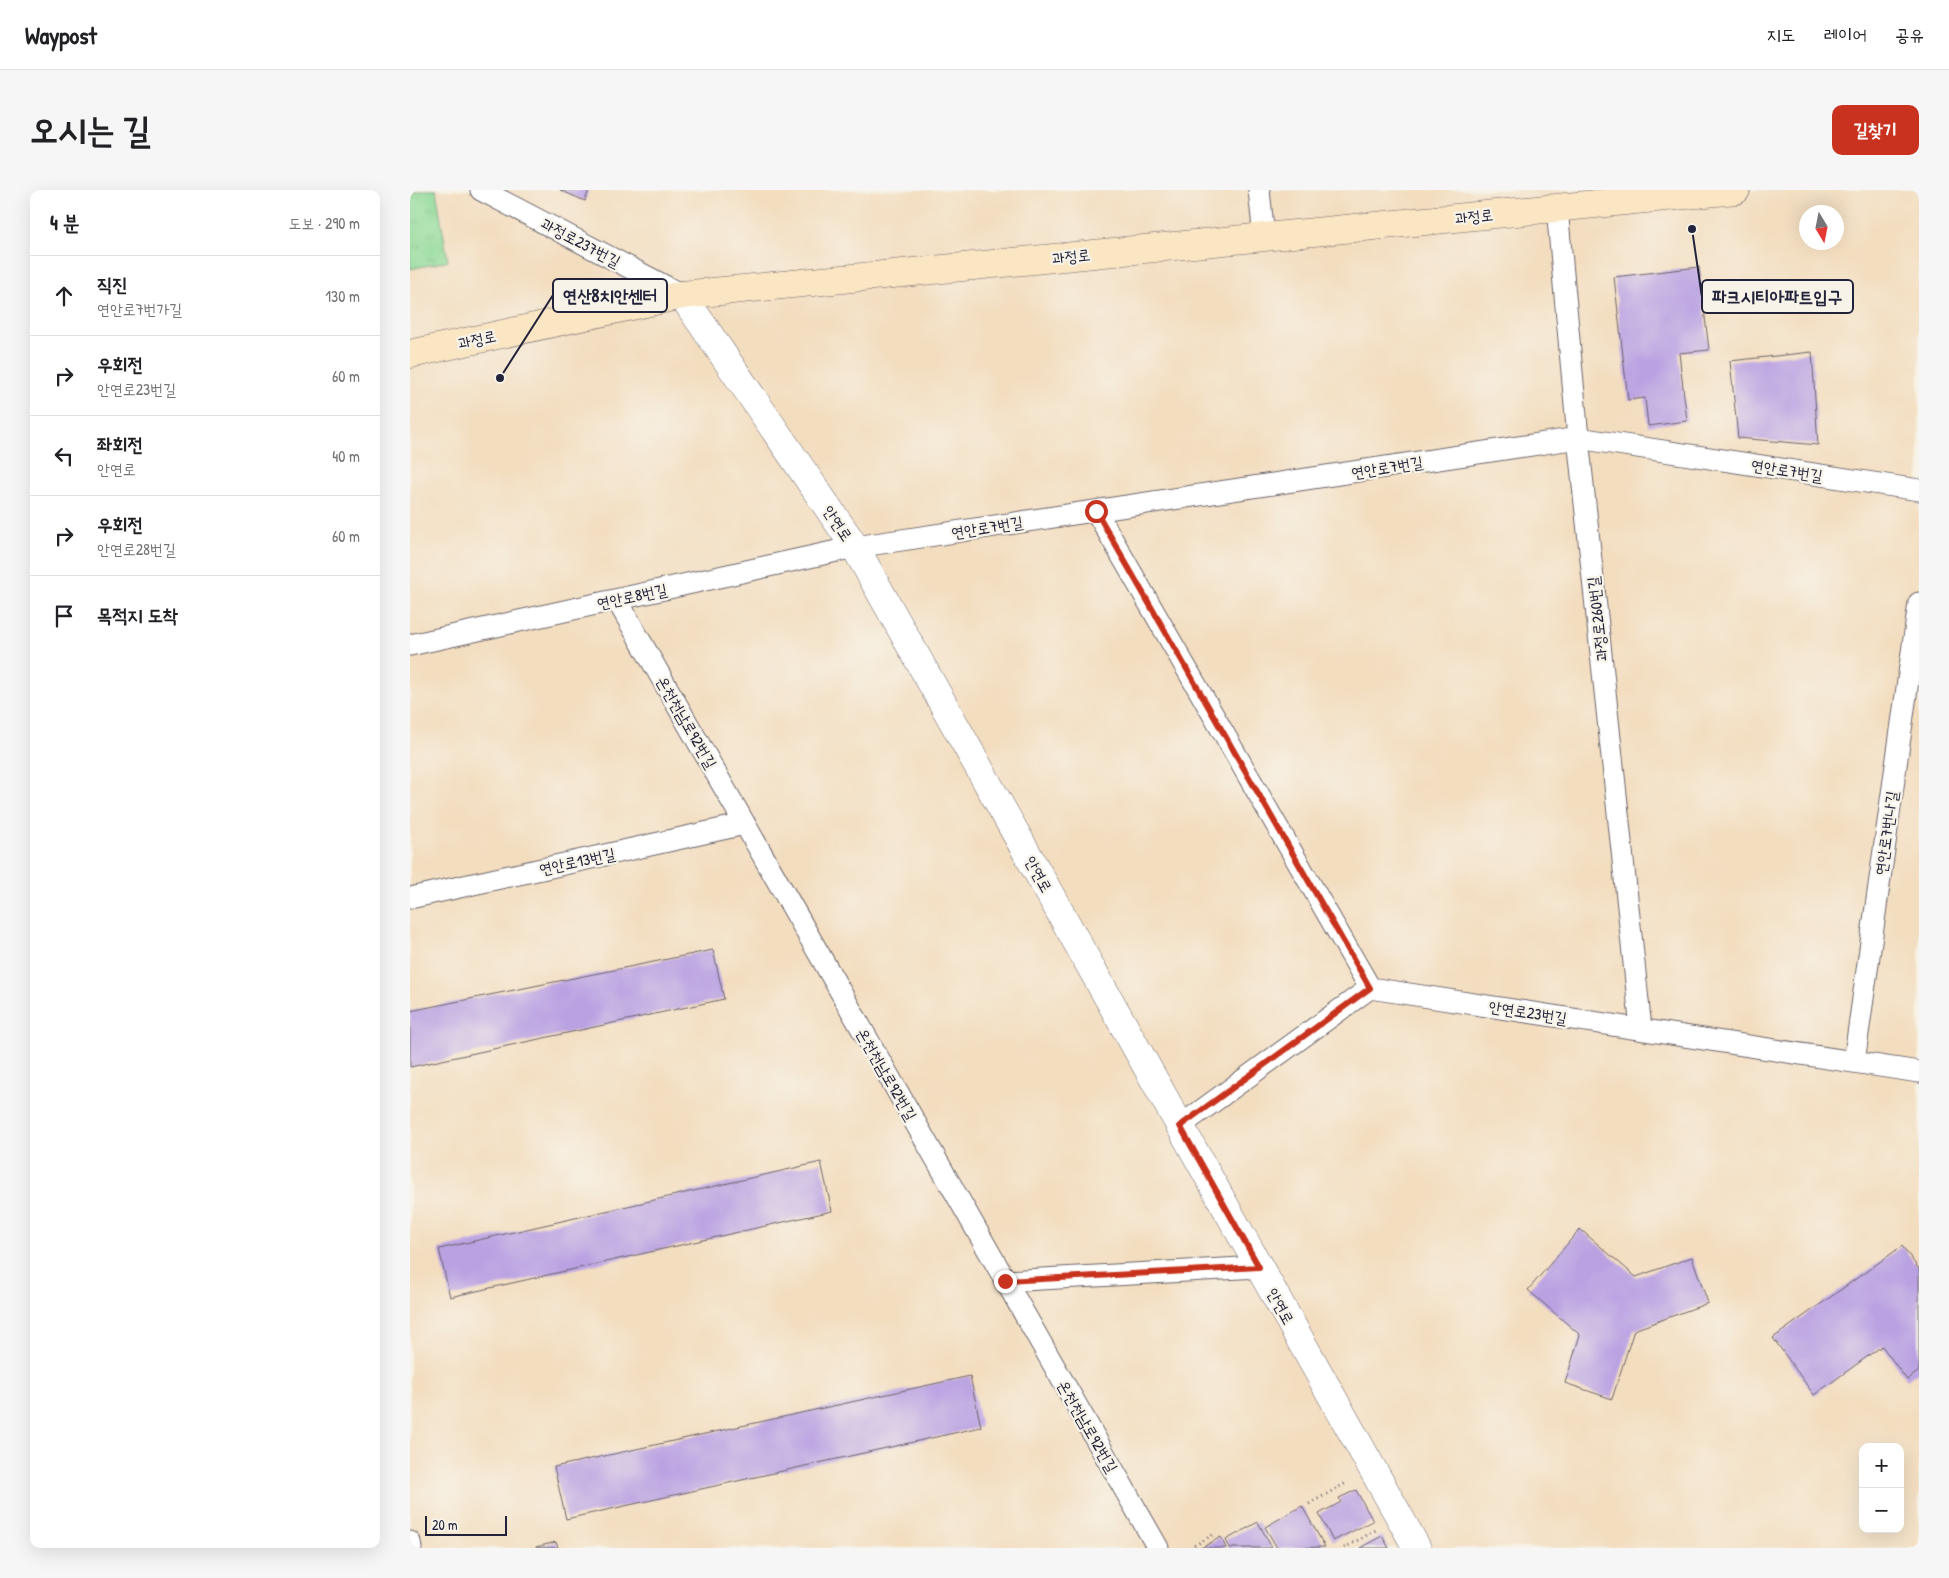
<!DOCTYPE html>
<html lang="ko">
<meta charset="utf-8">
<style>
body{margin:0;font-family:"Patrick Hand","Poor Story",sans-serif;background:#f6f6f6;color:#202124}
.controls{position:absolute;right:15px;bottom:15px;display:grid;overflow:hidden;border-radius:10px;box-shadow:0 5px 20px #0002}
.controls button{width:45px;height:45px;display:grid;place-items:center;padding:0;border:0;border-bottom:1px solid #e0e0e0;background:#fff;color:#202124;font:25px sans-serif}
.compass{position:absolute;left:1389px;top:15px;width:45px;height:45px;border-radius:50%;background:#fff;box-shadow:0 5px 20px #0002;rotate:170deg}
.scale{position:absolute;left:15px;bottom:12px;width:82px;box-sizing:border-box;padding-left:5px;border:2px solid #22223b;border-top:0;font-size:14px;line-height:18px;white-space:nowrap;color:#22223b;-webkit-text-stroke:4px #f7f3e8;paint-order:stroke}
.stop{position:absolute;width:15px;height:15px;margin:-11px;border:4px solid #c8321e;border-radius:50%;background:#fff}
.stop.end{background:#c8321e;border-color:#fff;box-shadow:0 1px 5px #0008}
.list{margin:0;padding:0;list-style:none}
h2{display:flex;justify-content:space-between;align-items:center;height:65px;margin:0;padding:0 20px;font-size:21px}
h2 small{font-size:16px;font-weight:400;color:#757577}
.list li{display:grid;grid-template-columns:32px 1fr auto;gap:15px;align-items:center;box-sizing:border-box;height:80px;padding:0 20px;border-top:1px solid #e0e0e0}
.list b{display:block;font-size:19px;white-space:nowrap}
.list p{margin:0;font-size:16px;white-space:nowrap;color:#757577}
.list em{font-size:16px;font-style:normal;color:#757577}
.icon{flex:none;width:28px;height:28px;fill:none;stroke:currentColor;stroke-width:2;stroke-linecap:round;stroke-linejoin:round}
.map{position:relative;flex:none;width:1509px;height:1358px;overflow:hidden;border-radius:10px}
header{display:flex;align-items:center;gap:30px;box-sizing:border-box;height:70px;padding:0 25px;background:#fff;border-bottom:1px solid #e0e0e0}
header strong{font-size:24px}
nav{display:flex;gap:28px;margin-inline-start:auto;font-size:18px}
.intro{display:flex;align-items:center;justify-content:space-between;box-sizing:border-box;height:120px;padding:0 30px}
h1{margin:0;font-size:35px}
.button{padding:12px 22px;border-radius:10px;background:#c8321e;color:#fff;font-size:18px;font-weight:700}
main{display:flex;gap:30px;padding:0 30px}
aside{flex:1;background:#fff;border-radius:10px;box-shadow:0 5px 20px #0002}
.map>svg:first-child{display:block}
.park{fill:url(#park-tufts);stroke:#587e6a}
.building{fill:#b9a1e2}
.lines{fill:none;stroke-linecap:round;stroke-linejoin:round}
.minor-casing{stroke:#6b6369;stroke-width:23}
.tertiary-casing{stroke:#6b6369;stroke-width:29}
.secondary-casing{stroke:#6b6369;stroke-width:29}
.path{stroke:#6b6369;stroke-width:3;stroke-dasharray:1 4;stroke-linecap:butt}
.minor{stroke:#fff;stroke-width:21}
.tertiary{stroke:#fff;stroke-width:28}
.secondary{stroke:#fbe6c4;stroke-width:28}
.route{stroke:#c8321e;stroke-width:6}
.labels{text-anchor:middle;stroke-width:4.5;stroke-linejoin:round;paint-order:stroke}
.street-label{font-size:16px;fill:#22223b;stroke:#f7f3e8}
.leader{fill:none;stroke:#22223b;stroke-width:2}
.callout-dot{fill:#22223b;stroke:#f7f3e8;stroke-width:2}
.callout{fill:#f7f3e8;stroke:#22223b;stroke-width:2}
.callout-label{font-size:18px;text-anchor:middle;font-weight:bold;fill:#22223b}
</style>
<header>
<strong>Waypost</strong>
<nav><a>지도</a><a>레이어</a><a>공유</a></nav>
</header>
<div class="intro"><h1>오시는 길</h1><a class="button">길찾기</a></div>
<main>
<aside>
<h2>4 분<small>도보 · 290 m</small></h2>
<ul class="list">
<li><svg class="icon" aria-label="ahead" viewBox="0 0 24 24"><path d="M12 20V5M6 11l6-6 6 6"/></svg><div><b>직진</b><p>연안로7번가길</p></div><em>130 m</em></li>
<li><svg class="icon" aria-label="right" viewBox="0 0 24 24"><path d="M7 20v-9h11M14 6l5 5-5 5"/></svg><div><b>우회전</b><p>안연로23번길</p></div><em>60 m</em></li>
<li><svg class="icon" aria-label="left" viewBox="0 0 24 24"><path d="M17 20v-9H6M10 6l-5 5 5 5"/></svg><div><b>좌회전</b><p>안연로</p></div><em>40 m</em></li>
<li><svg class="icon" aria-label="right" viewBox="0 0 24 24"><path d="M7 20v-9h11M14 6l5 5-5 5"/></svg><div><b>우회전</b><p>안연로28번길</p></div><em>60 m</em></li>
<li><svg class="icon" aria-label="arrive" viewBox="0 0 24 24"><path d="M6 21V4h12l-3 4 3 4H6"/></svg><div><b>목적지 도착</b></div></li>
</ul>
</aside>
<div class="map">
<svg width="1509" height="1358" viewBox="0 0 1509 1358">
<defs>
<pattern id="park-tufts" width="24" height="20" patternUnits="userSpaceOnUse" patternTransform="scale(1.25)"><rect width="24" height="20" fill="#8dda98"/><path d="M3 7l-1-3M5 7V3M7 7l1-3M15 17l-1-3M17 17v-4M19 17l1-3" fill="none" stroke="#79bb84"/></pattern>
</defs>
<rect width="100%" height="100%" fill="#f7f3e8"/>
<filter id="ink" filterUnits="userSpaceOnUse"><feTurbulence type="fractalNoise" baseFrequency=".02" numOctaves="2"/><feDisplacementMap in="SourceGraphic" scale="10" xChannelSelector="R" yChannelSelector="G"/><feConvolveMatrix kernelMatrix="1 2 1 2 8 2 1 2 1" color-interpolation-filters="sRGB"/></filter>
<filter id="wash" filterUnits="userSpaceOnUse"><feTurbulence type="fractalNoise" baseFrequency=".0096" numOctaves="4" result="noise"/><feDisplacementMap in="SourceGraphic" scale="20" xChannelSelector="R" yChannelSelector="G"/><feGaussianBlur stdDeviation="1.12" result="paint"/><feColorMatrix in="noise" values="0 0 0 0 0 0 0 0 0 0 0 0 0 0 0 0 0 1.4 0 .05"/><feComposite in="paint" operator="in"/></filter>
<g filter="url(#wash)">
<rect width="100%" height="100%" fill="#f3ddbf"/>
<path class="park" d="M16 0H26L38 71 0 79V3Z"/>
<g id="blocks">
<path class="building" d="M150 0H179L175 11Z
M1289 77 1299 160 1269 163 1277 231 1238 236 1235 208 1218 210 1204 87Z
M1402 162 1408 255 1328 248 1320 171Z
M303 760 314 809 0 877V821Z
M411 972 422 1021 40 1107 29 1059Z
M1170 1039 1226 1087 1282 1067 1298 1113 1224 1140 1202 1209 1155 1193 1170 1145 1118 1100Z
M1492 1056 1509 1079V1181L1497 1190 1472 1156 1404 1205 1363 1148Z
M560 1186 571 1237 156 1329 144 1277Z
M946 1300 963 1331 923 1351 909 1324 931 1312 929 1308Z
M892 1316 915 1357 867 1358 855 1337Z
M848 1332 862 1358H820L816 1350Z
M972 1346 979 1358H950Z
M811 1347 816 1358H791Z
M146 1352 148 1358H126V1357Z"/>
</g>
</g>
<g filter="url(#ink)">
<use href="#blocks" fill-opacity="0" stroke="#6b6369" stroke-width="1"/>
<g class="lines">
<defs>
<path id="minor" d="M71 0 272 105
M849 0 854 47
M1147 18 1168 248 1231 839
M686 321 960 798
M207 410 748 1358
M0 455 445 357 1168 248 1509 300
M0 708 335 634
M1444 872 1509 413
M770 936 960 798 1509 882
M595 1091 849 1077
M0 1352 1 1358"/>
<path id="tertiary" d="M272 105 445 357 1007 1358"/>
<path id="secondary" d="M0 164 272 105 1326 0"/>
</defs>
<use href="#minor" class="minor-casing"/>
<use href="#tertiary" class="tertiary-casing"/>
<use href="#secondary" class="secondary-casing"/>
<path class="path" d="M899 1314 938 1292
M780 1358 806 1343
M934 1358 966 1340"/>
<use href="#minor" class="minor"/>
<use href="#tertiary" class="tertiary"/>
<use href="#secondary" class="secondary"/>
</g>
</g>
<g class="lines" filter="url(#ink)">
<path class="route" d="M595 1091 849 1077 770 936 960 798 686 321"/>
</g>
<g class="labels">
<g class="street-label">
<text transform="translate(1064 26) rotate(-6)" y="6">과정로</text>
<text transform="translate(171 52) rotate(28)" y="6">과정로237번길</text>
<text transform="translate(661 66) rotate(-6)" y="6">과정로</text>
<text transform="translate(67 149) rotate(-12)" y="6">과정로</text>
<text transform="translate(977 277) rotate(-9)" y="6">연안로7번길</text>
<text transform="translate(1377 280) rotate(9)" y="6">연안로7번길</text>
<text transform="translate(428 333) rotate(56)" y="6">안연로</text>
<text transform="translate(577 337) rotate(-9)" y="6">연안로7번길</text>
<text transform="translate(222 406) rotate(-12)" y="6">연안로8번길</text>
<text transform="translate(1187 429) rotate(-96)" y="6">과정로260번길</text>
<text transform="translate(277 532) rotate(60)" y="6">온천천남로92번길</text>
<text transform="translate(1476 643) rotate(-82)" y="6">연안로7번나길</text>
<text transform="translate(167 671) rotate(-12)" y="6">연안로13번길</text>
<text transform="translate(629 684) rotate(61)" y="6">안연로</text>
<text transform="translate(1118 822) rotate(9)" y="6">안연로23번길</text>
<text transform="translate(477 884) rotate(60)" y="6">온천천남로92번길</text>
<text transform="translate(871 1116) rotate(61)" y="6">안연로</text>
<text transform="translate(678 1236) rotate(60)" y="6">온천천남로92번길</text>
</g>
</g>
<path class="leader" d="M90 188L143 105M1282 39L1292 107"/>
<g class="callout-dot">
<circle cx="90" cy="188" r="5"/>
<circle cx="1282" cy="39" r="5"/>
</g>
<g class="callout">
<rect x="143" y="89" width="114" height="33" rx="5"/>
<rect x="1292" y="90" width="151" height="33" rx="5"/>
</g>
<g class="callout-label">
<text x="200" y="112">연산8치안센터</text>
<text x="1367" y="113">파크시티아파트입구</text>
</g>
</svg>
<div class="controls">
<button>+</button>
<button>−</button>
</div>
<svg class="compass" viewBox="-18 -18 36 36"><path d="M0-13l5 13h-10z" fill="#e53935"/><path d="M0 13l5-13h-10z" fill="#757577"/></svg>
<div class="scale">20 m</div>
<div class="stop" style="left:686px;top:321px"></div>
<div class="stop end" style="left:595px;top:1091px"></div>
</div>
</main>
